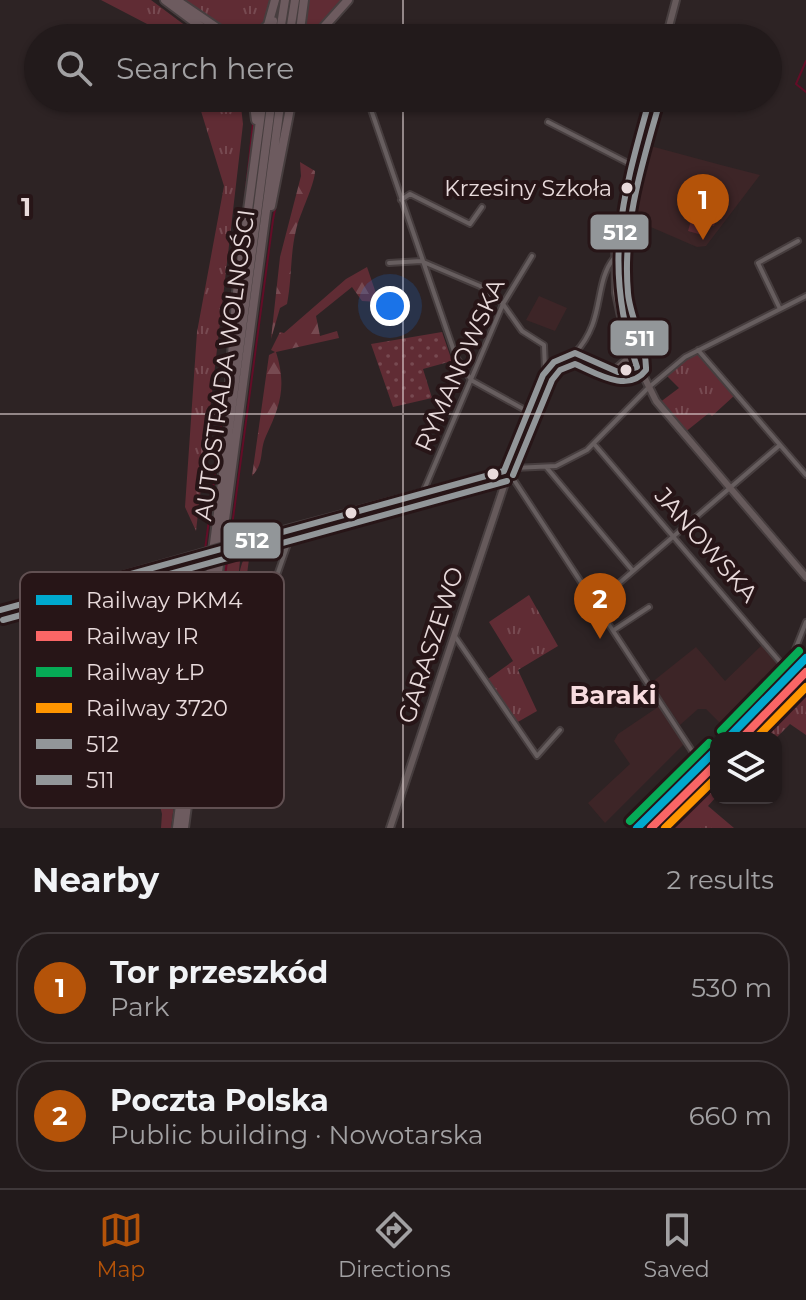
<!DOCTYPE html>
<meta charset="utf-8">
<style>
body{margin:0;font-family:Montserrat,sans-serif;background:#2a2324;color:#f1f3f6}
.controls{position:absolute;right:24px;bottom:24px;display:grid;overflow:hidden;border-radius:16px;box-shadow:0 2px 6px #0004}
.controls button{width:72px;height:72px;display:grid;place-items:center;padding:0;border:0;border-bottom:2px solid #3f383a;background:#221a1b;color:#f1f3f6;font:40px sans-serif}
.you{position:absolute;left:390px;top:306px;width:28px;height:28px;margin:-20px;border:6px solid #fff;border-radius:50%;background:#1a73e8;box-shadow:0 0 0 12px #1a73e833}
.badge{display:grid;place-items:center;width:52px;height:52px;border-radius:50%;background:#b45309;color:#fff;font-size:26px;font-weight:700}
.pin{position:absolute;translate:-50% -66px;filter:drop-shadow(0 2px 4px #0008)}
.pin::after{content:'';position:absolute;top:42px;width:28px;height:24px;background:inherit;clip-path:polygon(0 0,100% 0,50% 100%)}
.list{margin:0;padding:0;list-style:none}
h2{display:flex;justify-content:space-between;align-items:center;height:104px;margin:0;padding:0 32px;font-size:34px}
h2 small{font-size:26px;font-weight:400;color:#a2a1a3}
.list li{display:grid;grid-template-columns:52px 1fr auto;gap:24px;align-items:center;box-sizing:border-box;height:112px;margin:0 16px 16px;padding:0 16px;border:2px solid #3f383a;border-radius:32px}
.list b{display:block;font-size:30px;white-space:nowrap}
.list p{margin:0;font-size:26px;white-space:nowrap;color:#a2a1a3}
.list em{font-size:26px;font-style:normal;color:#a2a1a3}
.icon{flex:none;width:44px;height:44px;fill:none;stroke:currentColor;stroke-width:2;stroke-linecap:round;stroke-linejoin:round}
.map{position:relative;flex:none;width:806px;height:828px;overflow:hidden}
.search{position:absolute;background:#221a1b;box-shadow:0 2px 6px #0004;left:24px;right:24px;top:24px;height:88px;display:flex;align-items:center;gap:20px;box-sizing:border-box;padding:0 28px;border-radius:44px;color:#a2a1a3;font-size:30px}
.sheet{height:360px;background:#221a1b}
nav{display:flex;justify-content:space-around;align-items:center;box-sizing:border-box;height:112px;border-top:2px solid #3f383a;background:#221a1b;font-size:22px;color:#a2a1a3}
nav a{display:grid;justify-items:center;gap:4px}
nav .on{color:#b45309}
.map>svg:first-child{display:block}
.built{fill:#3d2527}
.grass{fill:url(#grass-tufts)}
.forest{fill:url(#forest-firs)}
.park{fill:#602c34}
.garden{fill:url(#garden-dots)}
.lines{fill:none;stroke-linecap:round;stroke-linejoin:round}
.stream{stroke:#630d27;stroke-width:2}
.street-casing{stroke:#473e3f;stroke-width:8}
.secondary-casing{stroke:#473e3f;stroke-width:10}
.highway-casing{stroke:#473e3f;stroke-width:12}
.street{stroke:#675e5f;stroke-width:4}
.secondary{stroke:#665a5b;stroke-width:6}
.highway{stroke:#6d5b5f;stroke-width:8}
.rail-casing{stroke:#665f60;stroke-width:5}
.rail{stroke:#271517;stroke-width:2;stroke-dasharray:6;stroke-linecap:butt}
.secondary-bridge-casing{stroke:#473e3f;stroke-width:10;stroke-linecap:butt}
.secondary-bridge{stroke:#665a5b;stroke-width:6}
.bus-1-casing{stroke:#271517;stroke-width:12}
.bus-2-casing{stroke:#271517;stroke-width:12}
.bus-1{stroke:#929699;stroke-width:6}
.bus-2{stroke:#929699;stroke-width:6}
.rail-1-casing{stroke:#271517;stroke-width:14}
.rail-2-casing{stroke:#271517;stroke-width:14}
.rail-3-casing{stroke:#271517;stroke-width:14}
.rail-4-casing{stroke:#271517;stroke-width:14}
.rail-1{stroke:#00a9ce;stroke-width:8}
.rail-2{stroke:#fa6666;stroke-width:8}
.rail-3{stroke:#06aa56;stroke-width:8}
.rail-4{stroke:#ff9500;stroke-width:8}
.grid{fill:none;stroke:#e8dadb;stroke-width:2;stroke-opacity:0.55}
.bus-dot{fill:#e8dadb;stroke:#271517;stroke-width:3}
.labels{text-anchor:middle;stroke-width:8;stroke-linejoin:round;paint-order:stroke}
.bus-label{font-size:22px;fill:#e8dadb;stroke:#271517;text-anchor:end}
.street-label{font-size:24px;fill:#e8dadb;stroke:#271517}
.neighbourhood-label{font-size:26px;font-weight:bold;fill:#f8dcdf;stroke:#271517}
.key{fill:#271517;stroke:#615052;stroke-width:2}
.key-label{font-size:22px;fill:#e8dadb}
.grid-label{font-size:26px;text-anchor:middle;font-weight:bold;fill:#e8dadb;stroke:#271517;stroke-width:8;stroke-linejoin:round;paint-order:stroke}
.line-badge{stroke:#271517;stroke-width:3}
.badge-label{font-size:22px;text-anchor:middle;font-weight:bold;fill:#fff}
</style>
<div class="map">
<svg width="806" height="828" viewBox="0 0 806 828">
<defs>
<pattern id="grass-tufts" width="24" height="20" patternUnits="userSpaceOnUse" patternTransform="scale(2)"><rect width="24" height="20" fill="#602c34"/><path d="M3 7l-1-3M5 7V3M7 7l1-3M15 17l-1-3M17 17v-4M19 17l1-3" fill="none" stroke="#774a51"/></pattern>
<pattern id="forest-firs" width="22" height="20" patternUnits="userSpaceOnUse" patternTransform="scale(2)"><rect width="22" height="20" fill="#602c34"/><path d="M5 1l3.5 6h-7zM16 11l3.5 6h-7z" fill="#774a51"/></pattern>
<pattern id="garden-dots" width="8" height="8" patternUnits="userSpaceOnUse" patternTransform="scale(2)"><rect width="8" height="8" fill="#602c34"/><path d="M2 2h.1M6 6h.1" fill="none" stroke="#774a51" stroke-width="1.8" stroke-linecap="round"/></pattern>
</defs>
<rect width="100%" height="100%" fill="#2d2324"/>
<path class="built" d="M643 144 721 165 760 175 706 246 697 247 623 215Z
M539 296 567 308 555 331 526 320Z
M763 644 779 663 756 697 726 729 706 709H698L680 725 651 683 696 647 725 681Z
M806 650V674L775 712 750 738H723Z
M661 705 685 743 605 823 588 803 630 764 614 741 618 734Z
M716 745V773L662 828H632Z"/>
<path class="grass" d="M101 0H151L202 38H174Z
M183 0H273L268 21 248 38 233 37Z
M306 0H346L312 38H301Z
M197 98H240L243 124 196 531 185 507 197 332 224 186Z
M697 351 735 395 712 416 709 413 684 433 659 403 679 388 666 375Z
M332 519 333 523H323L241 551 227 688 231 705 224 712H217L219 690 214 712 207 704 227 549 237 553 239 546Z
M206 555 171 828H161L162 814 156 789 164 740 163 711 170 698V627L167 609 157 600 144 573 196 558 198 564Z
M529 595 558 646 518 670 537 711 516 723 488 679 513 661 489 622Z
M806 673V735L790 724 776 738H749Z
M716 771V797L708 806 734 828H660Z"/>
<path class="forest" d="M300 162 315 171C315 184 300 213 296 230 290 255 292 279 287 304L280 308 271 339 280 257 301 176Z
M367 267 379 302 362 301 352 287 316 316 320 336 337 331 339 338 276 352C287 387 280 406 266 436 259 451 265 463 252 476L269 355 275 352 271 350 280 332 284 333 346 279Z
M250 551 240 629 234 625C236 607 236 560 250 551Z"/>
<path class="park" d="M695 206 718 213 714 226 705 224 702 235 688 231Z"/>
<path class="garden" d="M442 332 452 361 423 369 432 398 393 407 371 344Z"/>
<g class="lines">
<path class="stream" d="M246 37 253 35
M806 61 796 84 806 92
M227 371 253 123
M230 541 273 220 294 108
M205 550 225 397
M195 631 204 556
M217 634 229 547
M756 738 806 680
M674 821 716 777
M667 828 671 823"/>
<defs>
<path id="street" d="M367 98 456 357 471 380 527 411
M548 122 632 165
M401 200 410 194 470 224 482 207
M389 263 421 261 480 286 503 304 522 331 544 345 545 370
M780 309 758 263 798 241
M698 350 806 475
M575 353C606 320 593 284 614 258
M595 445 787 670
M514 468 556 466 587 450 648 388 685 357 806 296
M547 468 633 571
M510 474 698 760 716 741
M424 490 503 304 532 256
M597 602 780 445
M614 630 649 607
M454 635 537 756 560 730
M232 704 289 541 323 525H333L334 518
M719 738 787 670 806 622"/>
<path id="secondary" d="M666 38 676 0
M650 98 615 239 616 293 626 340 656 401 806 577
M615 370 632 355
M506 465 543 375 554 362 575 353 618 372 637 367
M238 542 504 471
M0 610 197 554
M390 828 508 474 514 470 506 465"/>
<path id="highway" d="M165 0 216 38
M176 0 232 38
M254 38 268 25 275 0
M271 38 273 21
M279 38 285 0
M289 38 295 0
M299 38 304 0
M314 38 348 0
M253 98 256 120
M271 206 292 98
M229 397 236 300 263 98
M177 828 272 98
M184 828 281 98"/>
</defs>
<use href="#street" class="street-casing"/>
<use href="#secondary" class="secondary-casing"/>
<use href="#highway" class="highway-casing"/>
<use href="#street" class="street"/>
<use href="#secondary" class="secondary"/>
<use href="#highway" class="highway"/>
<defs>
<path id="rail" d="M724 738 806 654
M686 776 716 746
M634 828 655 810"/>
</defs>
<use href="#rail" class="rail-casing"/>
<use href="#rail" class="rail"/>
<defs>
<path id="secondary-bridge" d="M197 554 238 542"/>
</defs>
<use href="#secondary-bridge" class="secondary-bridge-casing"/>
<use href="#secondary-bridge" class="secondary-bridge"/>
<defs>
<path id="bus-1" d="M637 367C602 265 622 198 650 98
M504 471 543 375 554 362 575 353 618 372 637 367
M0 610 504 471"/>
<path id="bus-2" d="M513 475 552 380 560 370 575 364C596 373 628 394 646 370 647 346 630 319 628 293 622 227 642 164 660 101
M3 620 507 481"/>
</defs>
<use href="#bus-1" class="bus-1-casing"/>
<use href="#bus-2" class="bus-2-casing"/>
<use href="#bus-1" class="bus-1"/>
<use href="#bus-2" class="bus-2"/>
<defs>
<path id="rail-1" d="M728 738 806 658
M637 828 716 750"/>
<path id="rail-2" d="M742 738 806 672
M651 828 716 764"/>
<path id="rail-3" d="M721 731 799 651
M630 821 709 743"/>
<path id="rail-4" d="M756 738 806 687
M665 828 716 778"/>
</defs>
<use href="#rail-1" class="rail-1-casing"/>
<use href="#rail-2" class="rail-2-casing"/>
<use href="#rail-3" class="rail-3-casing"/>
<use href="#rail-4" class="rail-4-casing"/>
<use href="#rail-1" class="rail-1"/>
<use href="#rail-2" class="rail-2"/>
<use href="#rail-3" class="rail-3"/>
<use href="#rail-4" class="rail-4"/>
</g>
<path class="grid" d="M403 0V38M403 98V828M0 414H806"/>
<g class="bus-dot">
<circle cx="627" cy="188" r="7"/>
<circle cx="626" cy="370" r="7"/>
<circle cx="493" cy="474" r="7"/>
<circle cx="351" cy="513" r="7"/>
</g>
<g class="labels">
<g class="bus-label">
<text x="612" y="196">Krzesiny Szkoła</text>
</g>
<g class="street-label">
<text transform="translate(225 365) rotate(-82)" y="8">AUTOSTRADA WOLNOŚCI</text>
<text transform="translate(460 365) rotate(-66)" y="8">RYMANOWSKA</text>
<text transform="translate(706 545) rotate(49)" y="8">JANOWSKA</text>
<text transform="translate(431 645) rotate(-72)" y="8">GARASZEWO</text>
</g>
<g class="neighbourhood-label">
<text x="613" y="704">Baraki</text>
</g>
</g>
<rect x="20" y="572" width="264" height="236" rx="12" class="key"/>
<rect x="36" y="595" width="36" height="10" fill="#00a9ce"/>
<rect x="36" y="631" width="36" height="10" fill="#fa6666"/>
<rect x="36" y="667" width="36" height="10" fill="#06aa56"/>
<rect x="36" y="703" width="36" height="10" fill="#ff9500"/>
<rect x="36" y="739" width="36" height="10" fill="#929699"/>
<rect x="36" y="775" width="36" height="10" fill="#929699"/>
<g class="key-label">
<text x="86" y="608">Railway PKM4</text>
<text x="86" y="644">Railway IR</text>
<text x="86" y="680">Railway ŁP</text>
<text x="86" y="716">Railway 3720</text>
<text x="86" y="752">512</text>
<text x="86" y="788">511</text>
</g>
<g class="grid-label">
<text x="26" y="216">1</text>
</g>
<g class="line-badge">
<rect x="589" y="213" width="61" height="38" rx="8" fill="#929699"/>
<rect x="609" y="319" width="61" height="38" rx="8" fill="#929699"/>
<rect x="222" y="521" width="60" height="39" rx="8" fill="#929699"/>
</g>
<g class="badge-label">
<text x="620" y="240">512</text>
<text x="640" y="346">511</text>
<text x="252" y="548">512</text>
</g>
</svg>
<div class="controls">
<button><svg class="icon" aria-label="layers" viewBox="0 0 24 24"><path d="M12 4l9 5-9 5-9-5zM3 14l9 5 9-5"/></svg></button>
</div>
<div class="you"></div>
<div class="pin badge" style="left:703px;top:240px">1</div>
<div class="pin badge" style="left:600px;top:639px">2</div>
<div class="search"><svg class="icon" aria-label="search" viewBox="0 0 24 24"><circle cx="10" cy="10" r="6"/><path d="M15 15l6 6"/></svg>Search here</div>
</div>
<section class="sheet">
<h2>Nearby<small>2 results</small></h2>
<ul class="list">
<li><span class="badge">1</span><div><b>Tor przeszkód</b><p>Park</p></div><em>530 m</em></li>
<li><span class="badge">2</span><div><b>Poczta Polska</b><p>Public building · Nowotarska</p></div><em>660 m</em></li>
</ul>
</section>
<nav>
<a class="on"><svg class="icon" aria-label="map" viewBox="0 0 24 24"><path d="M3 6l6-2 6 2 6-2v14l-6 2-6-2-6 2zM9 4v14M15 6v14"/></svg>Map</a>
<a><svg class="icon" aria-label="directions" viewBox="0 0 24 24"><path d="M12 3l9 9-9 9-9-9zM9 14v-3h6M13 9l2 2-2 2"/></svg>Directions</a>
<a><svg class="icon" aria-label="saved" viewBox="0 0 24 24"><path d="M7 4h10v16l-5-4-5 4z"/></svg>Saved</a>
</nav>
